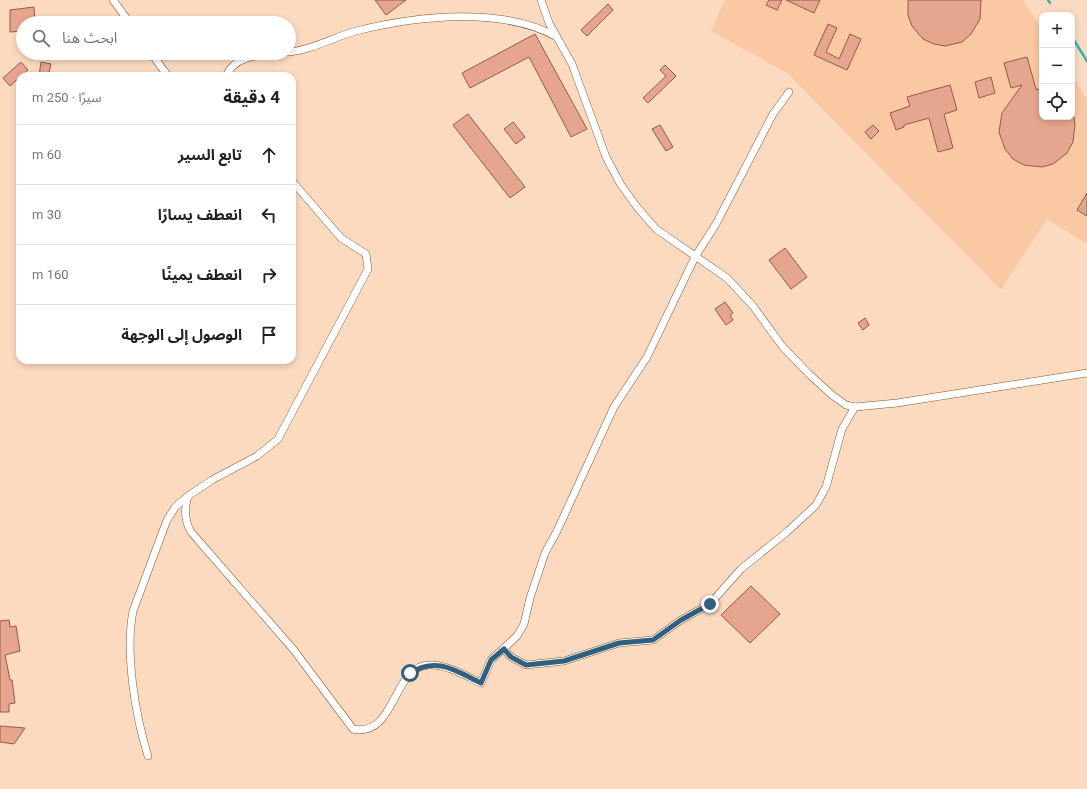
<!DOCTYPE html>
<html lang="ar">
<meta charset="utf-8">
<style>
body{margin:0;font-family:Roboto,"Noto Sans Arabic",sans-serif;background:#f6f6f6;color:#202124;direction:rtl}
.controls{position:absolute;right:12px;top:12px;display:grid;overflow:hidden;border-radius:8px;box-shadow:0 2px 6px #0003}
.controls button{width:36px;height:36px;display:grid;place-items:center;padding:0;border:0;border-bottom:1px solid #e0e0e0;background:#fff;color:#202124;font:20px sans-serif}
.stop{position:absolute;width:12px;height:12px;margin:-9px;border:3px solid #31607f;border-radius:50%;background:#fff}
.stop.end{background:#31607f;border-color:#fff;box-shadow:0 1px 4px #0008}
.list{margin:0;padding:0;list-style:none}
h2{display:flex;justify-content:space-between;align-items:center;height:52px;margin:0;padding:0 16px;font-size:17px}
h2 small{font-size:13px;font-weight:400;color:#757577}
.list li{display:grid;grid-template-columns:26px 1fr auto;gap:12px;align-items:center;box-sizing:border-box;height:60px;padding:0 16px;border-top:1px solid #e0e0e0}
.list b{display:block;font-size:15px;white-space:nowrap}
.list em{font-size:13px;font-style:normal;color:#757577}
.icon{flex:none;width:22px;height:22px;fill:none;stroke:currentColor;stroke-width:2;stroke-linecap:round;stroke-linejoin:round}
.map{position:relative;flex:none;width:1087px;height:789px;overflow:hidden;direction:ltr}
.search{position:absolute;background:#fff;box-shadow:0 2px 6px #0003;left:16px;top:16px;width:280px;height:44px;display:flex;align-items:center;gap:10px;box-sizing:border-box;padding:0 14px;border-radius:22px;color:#757577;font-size:15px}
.panel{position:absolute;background:#fff;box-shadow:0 2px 6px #0003;left:16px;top:72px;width:280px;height:292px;border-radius:12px;direction:rtl}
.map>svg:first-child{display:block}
.built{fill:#fac9a3}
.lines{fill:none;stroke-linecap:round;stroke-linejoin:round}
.stream{stroke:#35b5a0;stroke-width:2.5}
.building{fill:#e6a58f;stroke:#955a46}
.street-casing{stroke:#86572f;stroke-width:8}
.street{stroke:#fff;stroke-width:7}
.route{stroke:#31607f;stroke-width:5}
</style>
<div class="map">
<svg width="1087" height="789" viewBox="0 0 1087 789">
<rect width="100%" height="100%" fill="#fbdac0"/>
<path class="built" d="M725 0H1023L1042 30V117H1072V76L1087 99V244L1047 219 1001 290 787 73 711 31Z"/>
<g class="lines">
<path class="stream" d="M1048 0 1050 3
M1072 37 1087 61"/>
</g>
<path class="building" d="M375 0H406L386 15Z
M769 0H782L777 10 766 5Z
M786 0H820L814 13Z
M908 0H981L980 19 971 34 962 42 945 46 934 44 923 39 912 26 908 15Z
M608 4 613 10 587 36 581 30Z
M34 7 35 23H23V31L10 32V10Z
M828 24 837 28 826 52 839 59 850 34 861 39 847 70 814 55Z
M535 34 587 129 571 137 529 57 470 88 462 73Z
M1027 57 1036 89 1042 90V117H1074L1075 125 1073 142 1067 153 1053 164 1042 167 1024 165 1013 159 1005 149 999 132 1002 113 1022 85 1011 88 1004 63Z
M21 62 28 70 10 86 3 78Z
M41 62 51 64 48 76H39Z
M665 65 676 76 648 103 643 98 666 76 660 70Z
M991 77 995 93 979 98 975 82Z
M950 85 957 110 944 114 953 148 938 152 929 118 904 125V127L896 130 890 113 910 106 907 97Z
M468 114 525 187 510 198 453 125Z
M513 122 525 137 516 144 504 129Z
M660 125 673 147 666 151 652 129Z
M873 125 879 131 871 139 865 132Z
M1087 193V216L1077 210Z
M785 248 807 277 791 289 769 260Z
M725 302 733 313 730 315 733 320 726 325 715 309Z
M865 318 869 325 863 330 858 323Z
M751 586 780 614 750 643 721 615Z
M9 620 10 627 16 626 20 651 5 655 10 680H12L15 703 9 704V712H0V621Z
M0 726 25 728 14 744 0 742Z"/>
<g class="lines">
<defs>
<path id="street" d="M113 0 130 23
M541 0 549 23 572 64 606 157 621 185 637 207 656 229 727 278 753 306 782 346 809 374 832 395 846 405 855 407 897 403 1087 373
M289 52C312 50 334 37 356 31 416 16 502 6 557 37
M151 53 168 76
M226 76C234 56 260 55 278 53
M188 496C184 509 184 520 191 532L293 649 353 729C396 738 392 666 429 665 447 664 466 676 481 683L491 660 517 636 524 624 530 598 545 553 557 531 614 407 647 357 695 257 716 224 773 114 789 92
M504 649 511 657 526 665 564 661 619 643 653 640 681 620 710 604 741 569 788 531 816 505 826 487 842 429 855 407
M148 756C135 715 125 652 133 611L167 520 176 506 188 496 212 480 257 456 278 439 368 269 366 254 341 238 292 181"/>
</defs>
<use href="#street" class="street-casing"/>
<use href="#street" class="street"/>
</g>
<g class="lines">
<path class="route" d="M410 673C437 656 456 671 481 683L491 660 504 649 511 657 526 665 564 661 619 643 653 640 681 620 710 604"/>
</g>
</svg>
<div class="controls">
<button>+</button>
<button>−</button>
<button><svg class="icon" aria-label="locate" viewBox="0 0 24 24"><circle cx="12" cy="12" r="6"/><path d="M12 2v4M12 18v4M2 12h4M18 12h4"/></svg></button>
</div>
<div class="stop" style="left:410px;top:673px"></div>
<div class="stop end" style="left:710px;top:604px"></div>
<div class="search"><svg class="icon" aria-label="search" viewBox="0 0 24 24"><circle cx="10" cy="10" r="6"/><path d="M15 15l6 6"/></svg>ابحث هنا</div>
<section class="panel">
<h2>4 دقيقة<small>سيرًا · 250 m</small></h2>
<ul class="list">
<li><svg class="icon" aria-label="ahead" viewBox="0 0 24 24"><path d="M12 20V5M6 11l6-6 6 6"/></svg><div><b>تابع السير</b></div><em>60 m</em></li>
<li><svg class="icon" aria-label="left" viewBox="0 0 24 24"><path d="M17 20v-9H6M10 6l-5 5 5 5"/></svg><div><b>انعطف يسارًا</b></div><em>30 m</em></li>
<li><svg class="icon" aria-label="right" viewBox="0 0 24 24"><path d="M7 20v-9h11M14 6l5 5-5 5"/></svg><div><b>انعطف يمينًا</b></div><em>160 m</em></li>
<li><svg class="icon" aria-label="arrive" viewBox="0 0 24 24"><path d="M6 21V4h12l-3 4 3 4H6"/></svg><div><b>الوصول إلى الوجهة</b></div></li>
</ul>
</section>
</div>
